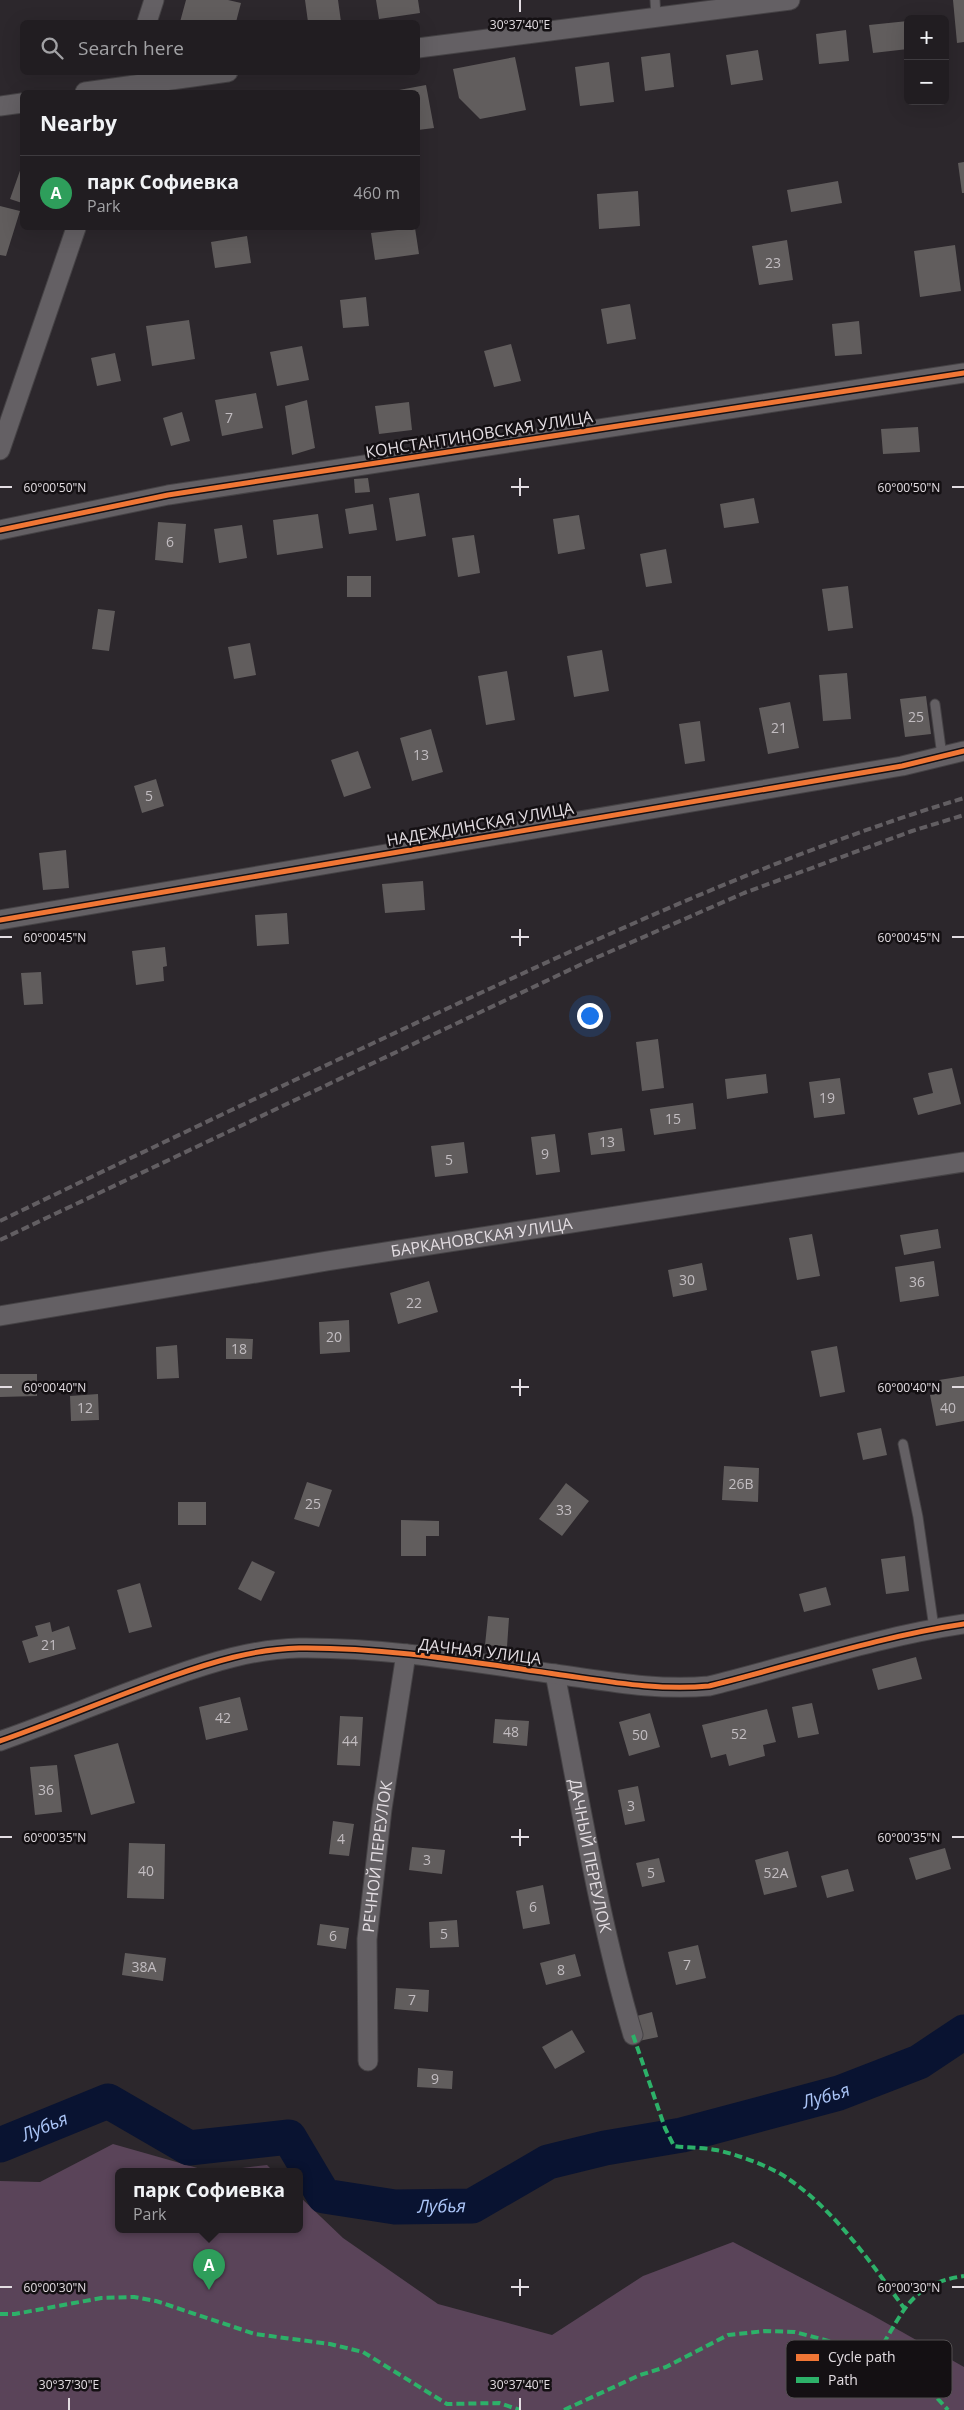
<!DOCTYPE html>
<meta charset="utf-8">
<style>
body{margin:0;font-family:"Open Sans",sans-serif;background:#2d2a2e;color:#f1f3f6}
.controls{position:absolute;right:15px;top:15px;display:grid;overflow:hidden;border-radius:8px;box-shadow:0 5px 20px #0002}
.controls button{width:45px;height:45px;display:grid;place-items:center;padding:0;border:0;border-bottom:1px solid #3e3b3f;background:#211d21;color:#f1f3f6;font:25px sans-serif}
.you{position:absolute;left:589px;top:1015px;width:18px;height:18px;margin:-12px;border:4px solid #fff;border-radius:50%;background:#1a73e8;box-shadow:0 0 0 8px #1a73e833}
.badge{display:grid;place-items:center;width:32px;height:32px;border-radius:50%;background:#8c9099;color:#fff;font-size:16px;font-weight:700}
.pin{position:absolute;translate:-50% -41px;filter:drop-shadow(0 1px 2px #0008)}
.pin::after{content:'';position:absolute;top:26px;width:18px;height:15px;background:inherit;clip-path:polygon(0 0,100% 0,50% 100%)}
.popup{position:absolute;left:115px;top:2168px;width:188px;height:65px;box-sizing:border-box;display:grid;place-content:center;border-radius:8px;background:#211d21;filter:drop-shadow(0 1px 4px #0005);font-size:16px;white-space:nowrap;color:#a2a2a5}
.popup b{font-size:19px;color:#f1f3f6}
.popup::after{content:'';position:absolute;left:50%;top:100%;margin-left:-10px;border:10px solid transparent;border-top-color:#211d21}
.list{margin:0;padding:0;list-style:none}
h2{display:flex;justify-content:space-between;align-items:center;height:65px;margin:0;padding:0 20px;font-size:21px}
h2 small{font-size:16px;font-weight:400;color:#a2a2a5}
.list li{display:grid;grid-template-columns:32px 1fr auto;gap:15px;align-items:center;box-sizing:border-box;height:75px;padding:0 20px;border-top:1px solid #3e3b3f}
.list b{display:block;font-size:19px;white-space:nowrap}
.list p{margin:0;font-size:16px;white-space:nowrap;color:#a2a2a5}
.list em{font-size:16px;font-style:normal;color:#a2a2a5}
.icon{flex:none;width:28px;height:28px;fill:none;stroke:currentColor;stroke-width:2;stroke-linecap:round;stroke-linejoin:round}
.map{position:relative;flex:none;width:964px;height:2410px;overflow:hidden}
.search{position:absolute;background:#211d21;box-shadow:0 5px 20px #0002;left:20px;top:20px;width:400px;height:55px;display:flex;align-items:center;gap:12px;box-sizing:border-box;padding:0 18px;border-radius:8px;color:#a2a2a5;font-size:19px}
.panel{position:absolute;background:#211d21;box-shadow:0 5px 20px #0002;left:20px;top:90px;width:400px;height:140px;border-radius:8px}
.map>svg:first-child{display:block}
.green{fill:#5a4459}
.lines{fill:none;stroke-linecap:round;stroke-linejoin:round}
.river{stroke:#091331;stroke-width:35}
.building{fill:#615d5d}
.lane-casing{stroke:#454245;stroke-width:11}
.street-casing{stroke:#454245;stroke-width:21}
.lane{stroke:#646064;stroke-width:9}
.street{stroke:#646064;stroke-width:19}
.rail{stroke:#625e62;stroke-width:4;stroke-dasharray:8 4;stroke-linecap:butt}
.quiet{stroke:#2db169;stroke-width:4;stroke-dasharray:8 4;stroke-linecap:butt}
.cycleway-casing{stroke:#141013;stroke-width:8}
.cycleway{stroke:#f07635;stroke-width:5}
.ticks{fill:none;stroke:#e3dde2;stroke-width:2}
.labels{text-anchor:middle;stroke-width:5;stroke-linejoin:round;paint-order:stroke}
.number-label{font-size:14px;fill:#c2bdc1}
.street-label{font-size:16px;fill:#e3dde2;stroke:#141013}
.water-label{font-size:18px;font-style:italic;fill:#abc5f7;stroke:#141013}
.key{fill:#141013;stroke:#524e51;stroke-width:1}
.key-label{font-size:14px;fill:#e3dde2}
.ticks-label{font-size:12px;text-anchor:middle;fill:#e3dde2;stroke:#141013;stroke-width:5;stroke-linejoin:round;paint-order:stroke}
</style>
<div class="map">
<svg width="964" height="2410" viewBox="0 0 964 2410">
<rect width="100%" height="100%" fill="#2c272c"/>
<path class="green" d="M113 2144 208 2171H119V2229H299V2196L343 2238 438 2304 552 2335 643 2276 733 2242 872 2315 964 2367V2410H0V2181L40 2182Z
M267 2165 273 2171H218Z"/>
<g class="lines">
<path class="river" id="s1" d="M0 2145 108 2101 189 2148 289 2137 324 2196 395 2207 472 2206 548 2162 605 2148 682 2135 839 2093 919 2062 964 2032"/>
</g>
<path class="building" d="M186 0H228L241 3 236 22H180Z
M305 0H338L341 22H308Z
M376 0H418L420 13 379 19Z
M953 0H964V42L957 43Z
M908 21V49L873 53 869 25Z
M846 30 849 61 819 64 816 34Z
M758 50 763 80 731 85 726 55Z
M670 53 674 87 645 91 641 57Z
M515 57 526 110 480 119 459 98 453 69Z
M609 62 614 102 580 106 575 67Z
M426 85 434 128 418 130V92H400L399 90Z
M964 162V193H962L958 163Z
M22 165V203L10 199Z
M838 181 842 203 791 212 787 190Z
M638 191 640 226 599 229 597 194Z
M0 206 20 211 6 256 0 255Z
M415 228 419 254 375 260 371 233Z
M247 236 251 263 215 268 211 242Z
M787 240 793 280 759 285 752 246Z
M955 245 961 291 920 297 914 251Z
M366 297 369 326 343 328 340 300Z
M630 304 636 339 607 344 601 309Z
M189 320 195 359 152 366 146 326Z
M859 321 862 354 835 356 832 324Z
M511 344 521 381 494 387 484 351Z
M302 346 309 380 277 386 270 352Z
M115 353 121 381 97 386 91 358Z
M256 393 263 428 222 436 215 400Z
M307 400 315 448 292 455 285 406Z
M409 402 412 430 379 434 375 406Z
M182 412 190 441 171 446 163 418Z
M918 427 920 452 883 454 881 429Z
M368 478 370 492 355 493 354 479Z
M419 493 426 536 396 541 389 498Z
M754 498 759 523 724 528 720 504Z
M373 504 377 530 349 534 345 509Z
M318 514 323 548 277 555 273 520Z
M579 515 585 549 558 554 553 519Z
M158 522 186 524 183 563 155 560Z
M242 525 247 558 219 563 214 529Z
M474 535 480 573 458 577 452 538Z
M666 549 672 583 646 587 640 554Z
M347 576H371V597H347Z
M848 586 853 628 828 631 822 589Z
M98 609 115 611 109 651 92 649Z
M250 643 256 675 234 679 228 647Z
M602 650 609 691 574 697 567 656Z
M507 671 515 720 486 725 478 676Z
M847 673 851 719 823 721 819 675Z
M926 696 931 734 905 737 900 699Z
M790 702 799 748 768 754 759 708Z
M700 721 705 761 685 764 679 724Z
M431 729 443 772 412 781 400 738Z
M358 751 371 788 344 797 331 760Z
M156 779 164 806 142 813 134 786Z
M66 850 69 888 43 890 39 853Z
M423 881 425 910 385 913 382 884Z
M287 913 289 944 257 946 255 915Z
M165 947 167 966 163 967 164 981 136 985 132 951Z
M41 972 43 1004 24 1005 21 973Z
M658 1039 664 1088 642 1091 636 1042Z
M952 1068 961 1104 918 1115 913 1098 933 1093 928 1073Z
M766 1074 768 1093 727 1099 725 1079Z
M840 1078 845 1114 814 1118 809 1082Z
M693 1103 696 1129 654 1135 650 1109Z
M622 1128 625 1151 591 1155 588 1133Z
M555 1134 560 1172 536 1175 531 1137Z
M464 1142 468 1173 435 1177 431 1146Z
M938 1229 941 1248 904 1255 900 1235Z
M812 1234 820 1276 797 1280 789 1238Z
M934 1261 939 1296 900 1302 895 1267Z
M702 1263 707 1290 673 1297 668 1270Z
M429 1281 438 1312 398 1324 390 1293Z
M349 1320 350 1352 320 1354 319 1322Z
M226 1338 253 1339 252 1359H226Z
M177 1345 179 1378 157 1379 156 1347Z
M837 1346 845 1392 820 1397 811 1351Z
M0 1374H37V1396L0 1397Z
M964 1376V1421L936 1426 930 1395 941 1393 939 1380Z
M98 1394 99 1420 71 1421 70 1396Z
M881 1428 887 1455 863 1460 857 1433Z
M724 1466 759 1468 758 1502 722 1500Z
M307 1482 332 1490 319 1527 294 1519Z
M566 1483 589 1501 562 1536 539 1519Z
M178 1502H206V1525H178Z
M401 1520 439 1521V1536H426V1556H401Z
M905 1556 909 1591 886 1594 881 1559Z
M252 1561 275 1572 261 1601 238 1589Z
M140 1583 152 1627 129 1633 117 1590Z
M826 1587 831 1605 804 1612 799 1594Z
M488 1616 509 1618 507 1647 485 1645Z
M50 1622 52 1632 69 1626 76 1649 29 1663 22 1641 38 1636 35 1626Z
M916 1657 922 1679 878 1690 872 1669Z
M240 1697 248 1730 206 1740 199 1707Z
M812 1703 819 1734 798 1738 792 1707Z
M767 1709 776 1742 763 1745 765 1756 729 1766 726 1754 711 1758 702 1725Z
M650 1713 660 1747 629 1756 619 1722Z
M340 1716 363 1717 360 1766 337 1765Z
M495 1719 529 1721 527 1746 493 1743Z
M118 1743 135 1803 91 1815 74 1755Z
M57 1765 62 1812 35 1815 30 1767Z
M638 1786 645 1821 625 1825 618 1790Z
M333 1821 354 1824 349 1856 329 1854Z
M129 1843 165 1844 164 1899 127 1898Z
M412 1847 445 1850 442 1874 409 1870Z
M945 1848 951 1869 916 1880 909 1858Z
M788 1851 797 1887 764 1895 755 1860Z
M659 1858 665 1882 642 1887 636 1863Z
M848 1869 854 1891 827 1898 821 1876Z
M543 1885 550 1924 523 1929 516 1891Z
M457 1920 459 1947 430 1948 429 1922Z
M320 1924 349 1928 346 1949 317 1945Z
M698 1945 706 1978 676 1985 668 1952Z
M125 1953 166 1958 163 1981 122 1975Z
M575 1954 581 1976 546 1985 540 1963Z
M396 1988 429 1990 428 2012 394 2009Z
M652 2012 658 2037 639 2041 633 2017Z
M572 2030 585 2052 555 2069 542 2047Z
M418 2068 453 2071 452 2089 417 2087Z"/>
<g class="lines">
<defs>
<path id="lane" d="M655 0 656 16
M935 704 942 756
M903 1444 918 1517 934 1628"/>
<g id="street">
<path d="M147 22 154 0"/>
<path d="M418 48 790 0"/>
<path d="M85 92 228 72"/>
<path d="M0 106 22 103"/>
<path d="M0 450 76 228"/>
<path d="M0 530 168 495 964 373"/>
<path d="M0 920 902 766 964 751"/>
<path id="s2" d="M0 1316 327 1261 964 1162"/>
<path id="s3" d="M555 1674C579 1794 598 1917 633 2035"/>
<path d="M0 1741C57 1721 113 1697 170 1677 212 1662 254 1649 299 1648 384 1647 471 1662 555 1674 606 1681 657 1691 709 1686 794 1665 877 1637 964 1624"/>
<path id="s4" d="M368 2061 367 1939 382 1809 406 1654"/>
</g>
</defs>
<use href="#lane" class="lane-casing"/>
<use href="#street" class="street-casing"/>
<use href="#lane" class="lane"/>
<use href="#street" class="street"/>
<path class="rail" d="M0 1221C157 1145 315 1070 474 996 633 922 795 849 964 798
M0 1240 584 963 744 893 912 831 964 815"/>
<path class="quiet" d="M633 2035 665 2128 674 2146C687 2148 702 2147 716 2150 736 2154 773 2167 790 2180 837 2213 871 2263 904 2308
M0 2314H15L101 2298 134 2297 156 2301 255 2334 330 2344 363 2352 447 2404 499 2403 520 2410
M877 2354C904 2312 909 2284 964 2276
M564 2410 640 2375 666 2367 728 2335 765 2331 795 2332 877 2354 929 2389 948 2410"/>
<defs>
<path id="cycleway" d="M0 530 168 495 964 373
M0 920 902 766 964 751
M0 1741C57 1721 113 1697 170 1677 212 1662 254 1649 299 1648 384 1647 471 1662 555 1674 606 1681 657 1691 709 1686 794 1665 877 1637 964 1624"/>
</defs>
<use href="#cycleway" class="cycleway-casing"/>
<use href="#cycleway" class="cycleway"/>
</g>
<path class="ticks" d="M520 0V12M520 478V496M0 487H12M511 487H529M952 487H964M520 929V946M0 937H12M511 937H529M952 937H964M520 1379V1396M0 1387H12M511 1387H529M952 1387H964M520 1829V1846M0 1837H12M511 1837H529M952 1837H964M520 2279V2296M0 2287H12M511 2287H529M952 2287H964M69 2398V2410M520 2398V2410"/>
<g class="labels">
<g class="number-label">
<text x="773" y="268">23</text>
<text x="229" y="423">7</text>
<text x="170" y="547">6</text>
<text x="916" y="722">25</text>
<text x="779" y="733">21</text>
<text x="421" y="760">13</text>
<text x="149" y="801">5</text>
<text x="827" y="1103">19</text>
<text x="673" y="1124">15</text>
<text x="607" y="1147">13</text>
<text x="545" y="1159">9</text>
<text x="449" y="1165">5</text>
<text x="687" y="1285">30</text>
<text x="917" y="1287">36</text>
<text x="414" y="1308">22</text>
<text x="334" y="1342">20</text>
<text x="239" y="1354">18</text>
<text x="85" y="1413">12</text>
<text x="948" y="1413">40</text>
<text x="741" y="1489">26В</text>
<text x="313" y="1509">25</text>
<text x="564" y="1515">33</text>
<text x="49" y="1650">21</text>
<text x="223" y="1723">42</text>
<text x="511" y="1737">48</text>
<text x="739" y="1739">52</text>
<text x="640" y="1740">50</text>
<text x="350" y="1746">44</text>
<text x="46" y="1795">36</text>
<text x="631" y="1811">3</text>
<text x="341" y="1844">4</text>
<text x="427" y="1865">3</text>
<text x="146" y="1876">40</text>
<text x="651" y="1878">5</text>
<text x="776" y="1878">52А</text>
<text x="533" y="1912">6</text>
<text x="444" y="1939">5</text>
<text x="333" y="1941">6</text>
<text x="687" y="1970">7</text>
<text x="144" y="1972">38А</text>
<text x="561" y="1975">8</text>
<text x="412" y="2005">7</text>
<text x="435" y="2084">9</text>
</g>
<g class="street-label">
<text transform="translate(479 434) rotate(-9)" y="6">КОНСТАНТИНОВСКАЯ УЛИЦА</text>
<text transform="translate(480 824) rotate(-10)" y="6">НАДЕЖДИНСКАЯ УЛИЦА</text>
<text dy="6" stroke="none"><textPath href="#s2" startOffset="488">БАРКАНОВСКАЯ УЛИЦА</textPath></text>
<text transform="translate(480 1651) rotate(7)" y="6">ДАЧНАЯ УЛИЦА</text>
<text dy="6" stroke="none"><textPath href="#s3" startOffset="185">ДАЧНЫЙ ПЕРЕУЛОК</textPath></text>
<text dy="6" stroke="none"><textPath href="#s4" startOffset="205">РЕЧНОЙ ПЕРЕУЛОК</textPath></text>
</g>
<g class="water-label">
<text dy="6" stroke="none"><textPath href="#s1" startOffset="902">Лубья</textPath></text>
<text dy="6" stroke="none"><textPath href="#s1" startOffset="48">Лубья</textPath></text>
<text dy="6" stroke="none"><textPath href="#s1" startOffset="498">Лубья</textPath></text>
</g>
</g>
<rect x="786" y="2340" width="166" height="58" rx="8" class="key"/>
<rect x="796" y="2354" width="23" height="7" fill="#f07635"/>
<rect x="796" y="2377" width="23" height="6" fill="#2db169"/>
<g class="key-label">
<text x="828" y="2362">Cycle path</text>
<text x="828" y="2385">Path</text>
</g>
<g class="ticks-label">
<text x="520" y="29">30°37'40"E</text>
<text x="55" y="492">60°00'50"N</text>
<text x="909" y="492">60°00'50"N</text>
<text x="55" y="942">60°00'45"N</text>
<text x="909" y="942">60°00'45"N</text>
<text x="55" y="1392">60°00'40"N</text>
<text x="909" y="1392">60°00'40"N</text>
<text x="55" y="1842">60°00'35"N</text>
<text x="909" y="1842">60°00'35"N</text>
<text x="55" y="2292">60°00'30"N</text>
<text x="909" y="2292">60°00'30"N</text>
<text x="69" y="2389">30°37'30"E</text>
<text x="520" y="2389">30°37'40"E</text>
</g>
</svg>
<div class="controls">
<button>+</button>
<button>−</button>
</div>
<div class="you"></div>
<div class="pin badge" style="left:209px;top:2290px;background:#2e9e5b">A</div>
<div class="popup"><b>парк Софиевка</b>Park</div>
<div class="search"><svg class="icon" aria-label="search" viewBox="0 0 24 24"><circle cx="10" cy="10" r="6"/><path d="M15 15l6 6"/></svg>Search here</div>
<section class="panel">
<h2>Nearby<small></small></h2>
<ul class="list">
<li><span class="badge" style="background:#2e9e5b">A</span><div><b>парк Софиевка</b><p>Park</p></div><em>460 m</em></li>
</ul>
</section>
</div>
